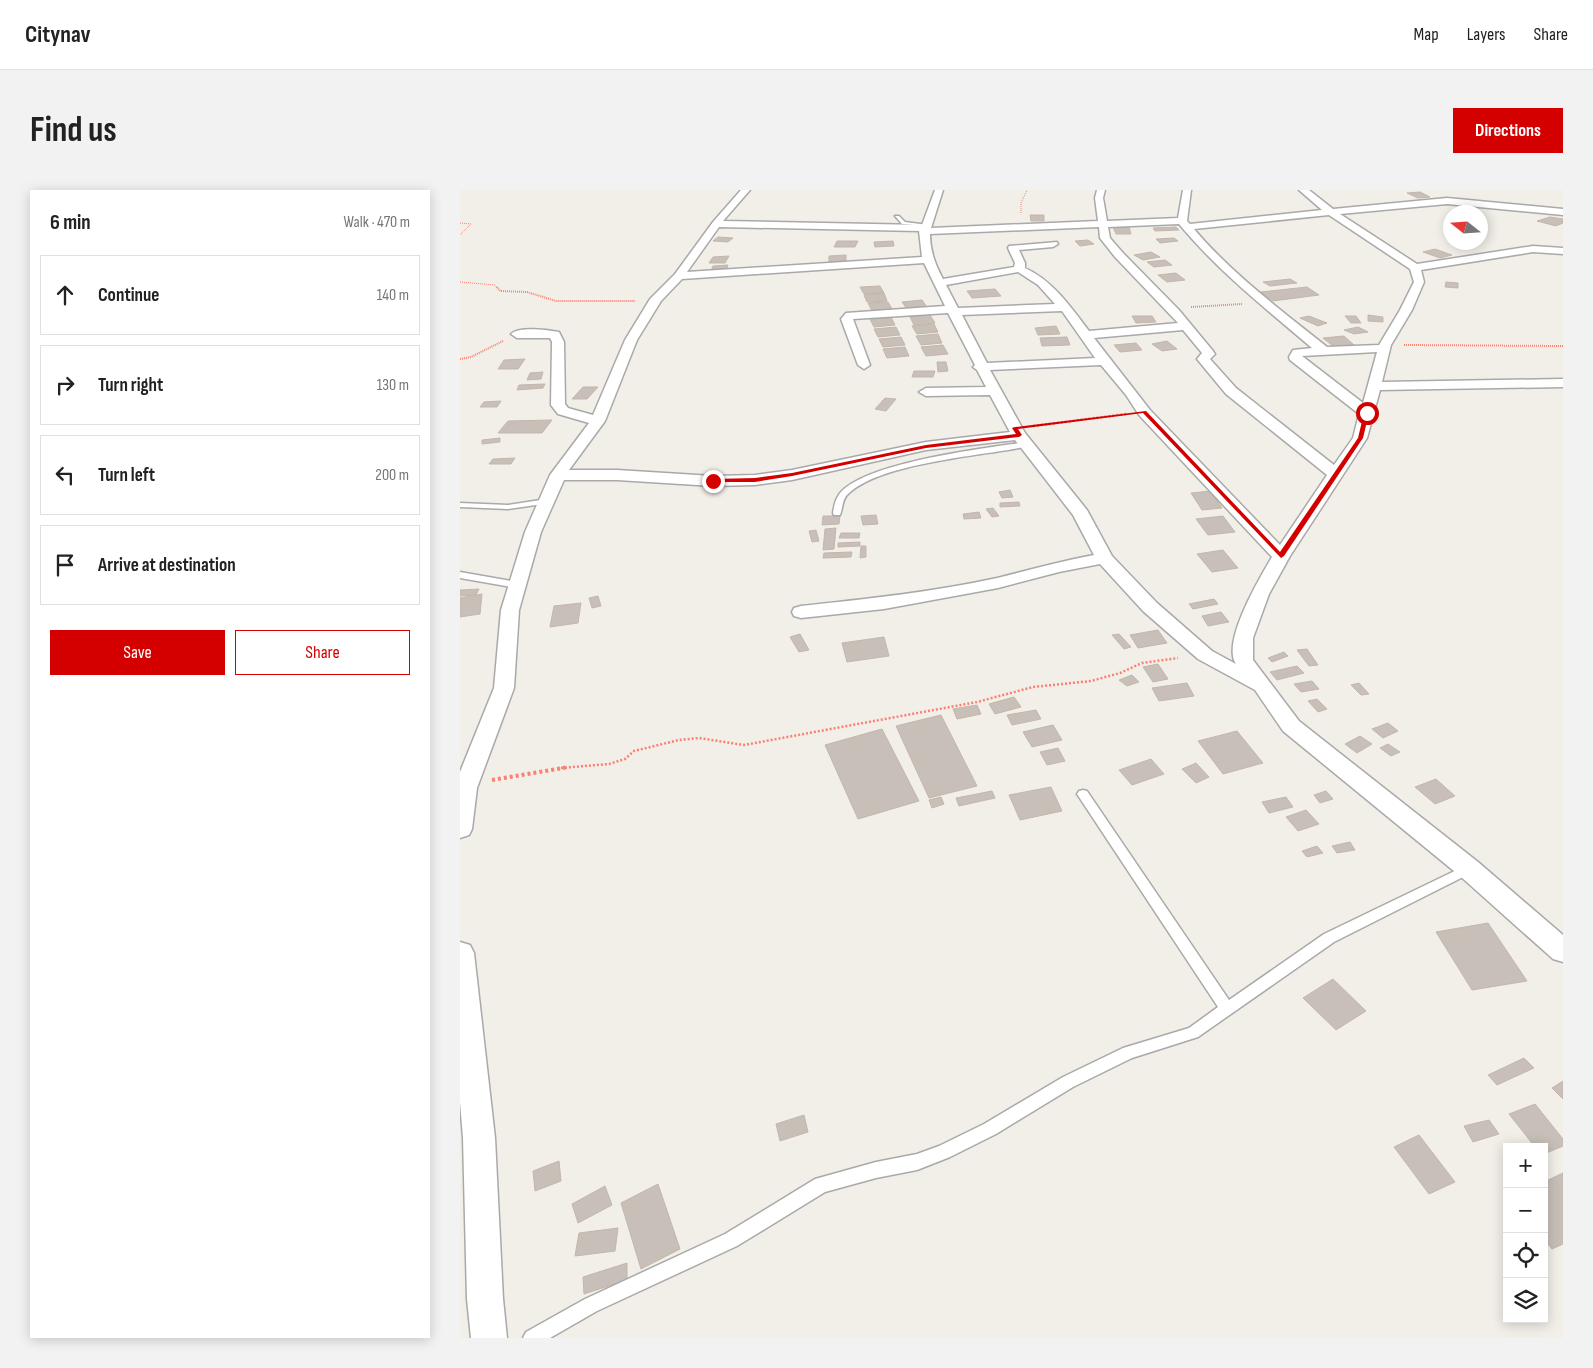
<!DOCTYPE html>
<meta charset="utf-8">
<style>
body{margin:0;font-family:"Sofia Sans Condensed",sans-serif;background:#f2f2f2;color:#222}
.controls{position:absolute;right:15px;bottom:15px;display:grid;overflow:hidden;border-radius:0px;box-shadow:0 2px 12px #0003}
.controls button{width:45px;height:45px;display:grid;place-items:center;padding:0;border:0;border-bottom:1px solid #e0e0e0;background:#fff;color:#222;font:25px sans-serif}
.compass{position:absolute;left:983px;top:15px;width:45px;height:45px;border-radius:50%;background:#fff;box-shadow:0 2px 12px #0003;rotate:287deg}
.stop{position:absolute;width:15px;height:15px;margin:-11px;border:4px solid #d40000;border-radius:50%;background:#fff}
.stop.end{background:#d40000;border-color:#fff;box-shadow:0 1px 5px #0008}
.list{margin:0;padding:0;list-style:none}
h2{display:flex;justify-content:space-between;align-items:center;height:65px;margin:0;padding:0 20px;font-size:21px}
h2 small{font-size:16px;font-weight:400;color:#767676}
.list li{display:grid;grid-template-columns:32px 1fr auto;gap:15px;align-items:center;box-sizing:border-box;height:80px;margin:0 10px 10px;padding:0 10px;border:1px solid #e0e0e0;border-radius:0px}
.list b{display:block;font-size:19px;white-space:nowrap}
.list em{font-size:16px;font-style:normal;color:#767676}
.actions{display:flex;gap:10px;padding:15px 20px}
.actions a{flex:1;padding:11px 0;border:1px solid #d40000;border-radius:0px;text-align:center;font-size:18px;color:#d40000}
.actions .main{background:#d40000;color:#fff}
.icon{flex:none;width:28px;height:28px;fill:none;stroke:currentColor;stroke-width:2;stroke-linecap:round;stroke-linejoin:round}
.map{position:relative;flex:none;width:1103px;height:1148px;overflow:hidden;border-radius:0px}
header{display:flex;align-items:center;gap:30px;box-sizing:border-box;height:70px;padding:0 25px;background:#fff;border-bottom:1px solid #e0e0e0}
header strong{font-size:24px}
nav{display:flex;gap:28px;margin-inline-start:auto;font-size:18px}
.intro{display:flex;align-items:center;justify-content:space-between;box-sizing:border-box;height:120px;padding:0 30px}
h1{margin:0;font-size:35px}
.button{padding:12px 22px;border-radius:0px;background:#d40000;color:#fff;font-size:18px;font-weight:700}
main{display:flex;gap:30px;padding:0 30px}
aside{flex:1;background:#fff;border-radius:0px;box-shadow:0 2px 12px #0003}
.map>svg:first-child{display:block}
.building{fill:#c7bfb8;stroke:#c4b6ab}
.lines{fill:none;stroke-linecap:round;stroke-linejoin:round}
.lane-casing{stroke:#a9a9a9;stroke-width:3}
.street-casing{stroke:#a9a9a9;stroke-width:3}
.path-far3{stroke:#fa8072;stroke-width:1;stroke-dasharray:1 1;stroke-linecap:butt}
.path-far2{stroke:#fa8072;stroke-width:2;stroke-dasharray:1 1;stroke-linecap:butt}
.path-far1{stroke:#fa8072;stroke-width:2.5;stroke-dasharray:2 2;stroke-linecap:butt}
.path{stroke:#fa8072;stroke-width:4;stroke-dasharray:3 3;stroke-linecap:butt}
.lane{fill:#fff;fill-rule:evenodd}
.street{fill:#fff;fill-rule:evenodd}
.route{fill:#d40000}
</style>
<header>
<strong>Citynav</strong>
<nav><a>Map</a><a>Layers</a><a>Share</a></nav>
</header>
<div class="intro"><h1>Find us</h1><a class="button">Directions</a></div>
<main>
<aside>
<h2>6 min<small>Walk · 470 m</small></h2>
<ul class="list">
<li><svg class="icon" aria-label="ahead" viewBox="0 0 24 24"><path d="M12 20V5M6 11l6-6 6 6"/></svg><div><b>Continue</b></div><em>140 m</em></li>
<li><svg class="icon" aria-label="right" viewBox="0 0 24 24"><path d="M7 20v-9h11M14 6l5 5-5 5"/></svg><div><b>Turn right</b></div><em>130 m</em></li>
<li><svg class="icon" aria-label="left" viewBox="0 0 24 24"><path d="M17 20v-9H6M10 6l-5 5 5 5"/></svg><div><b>Turn left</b></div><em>200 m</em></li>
<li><svg class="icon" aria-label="arrive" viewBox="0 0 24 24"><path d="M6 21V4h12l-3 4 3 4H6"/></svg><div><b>Arrive at destination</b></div></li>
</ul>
<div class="actions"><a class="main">Save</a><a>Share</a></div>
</aside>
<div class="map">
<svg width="1103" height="1148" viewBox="0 0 1103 1148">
<rect width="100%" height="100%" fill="#f2efe9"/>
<path class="building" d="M960 2 970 7 958 8 947 3Z
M570 25H584V31H571Z
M1090 27 1103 29V33L1096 36 1077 31Z
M653 37H669L671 44H656Z
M716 37 719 40 695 41 693 38Z
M258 47 273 48 268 52 253 51Z
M714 48 718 51 700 53 696 49Z
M628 50 634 54 620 56 615 51Z
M377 51H398L395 57H374Z
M433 51 434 56 415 57 414 52Z
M975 59 992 65 980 68 963 62Z
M691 62 700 67 683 70 674 65Z
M386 65V71L369 72V66Z
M269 66 265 73H249L253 67Z
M705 70 712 75 694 77 687 72Z
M268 75 266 81H251L253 76Z
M716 83 725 90 707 92 698 85Z
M830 89 837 93 810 96 803 92Z
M986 92 998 93V98L985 97Z
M420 96 424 103 404 104 400 97Z
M847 97 859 105 813 111 801 102Z
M535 99 541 106 512 108 507 101Z
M424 103 427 111 407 112 404 105Z
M462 110 467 117 447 119 442 112Z
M428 112 432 119 412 121 408 113Z
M470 125 475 133 454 135 450 127Z
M908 125 923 127V132L908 131Z
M672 126H692L696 132 676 133Z
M849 126 867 133 858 136 840 128Z
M885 126H896L901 133H891Z
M431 127 435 135 414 137 410 129Z
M474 134 478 142 457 144 452 136Z
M596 136 600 144 578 145 575 138Z
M436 137 440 145 418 147 414 139Z
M898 137 908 142 894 144 884 140Z
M478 144 482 153 461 155 456 146Z
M884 146 894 155 874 157 863 148Z
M441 147 445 155 423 157 419 149Z
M607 147 610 155 582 156 580 148Z
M707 151 717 159 702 161 692 154Z
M676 153 682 160 660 162 654 155Z
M483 155 488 164 466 166 461 157Z
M445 157 449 166 427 168 423 159Z
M65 169 58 179H38L44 170Z
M477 172H486L488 181 478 182Z
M454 181H475L473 187H452Z
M83 182 81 189 67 190 70 183Z
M85 194 83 198 57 200 59 195Z
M123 197H138L127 209H112Z
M425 208 436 209 426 221 415 219Z
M41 211 37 217H20L24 212Z
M92 230 82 243H38L48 231Z
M40 248V252L22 254V250Z
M55 268 51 274H29L33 269Z
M550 300 553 307 542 308 539 302Z
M751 301 762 318 742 320 731 303Z
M559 312 560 316 540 317V313Z
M533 318 539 326 532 327 526 319Z
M519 322 521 328 504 329 503 324Z
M416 325 418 334 403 335 401 326Z
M363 326H380L379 334 362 335Z
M763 326 775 342 748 345 736 329Z
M376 338 374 359 363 360 365 339Z
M356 340 359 351 352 352 349 341Z
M381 343H400L399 348H379Z
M400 352V356L378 357V353Z
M401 356H406V367L400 368Z
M763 360 778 378 752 382 737 364Z
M392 362 391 367 363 368 364 363Z
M19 399 16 405 0 406V400Z
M22 404 20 424 0 427V408Z
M138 406 141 416 132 418 129 408Z
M754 409 758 414 733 419 729 414Z
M121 413 118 433 90 437 94 416Z
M761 422 769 432 748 436 742 426Z
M698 440 707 453 678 458 670 445Z
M340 444 349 460 339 462 330 447Z
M659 444 671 457 664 459 652 445Z
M424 447 429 466 387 472 382 453Z
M847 459 858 475 849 476 837 460Z
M824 462 828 466 812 472 808 468Z
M698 474 708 489 693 492 683 477Z
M837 476 844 483 817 490 810 482Z
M672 485 679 492 667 496 659 490Z
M852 491 859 499 841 502 834 494Z
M727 493 734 506 699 511 692 498Z
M899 493 909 504 901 505 891 495Z
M554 507 561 517 535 524 529 514Z
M857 509 867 519 858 522 848 511Z
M517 515 521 524 497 529 493 519Z
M576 520 581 529 552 535 547 525Z
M481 525 517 596 469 608 436 536Z
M928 533 938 541 923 548 912 539Z
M593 535 602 550 572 557 563 542Z
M422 539 459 611 398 629 365 555Z
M777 541 803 573 763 584 738 551Z
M900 546 912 554 897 563 885 554Z
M928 554 940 562 931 566 920 558Z
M598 558 605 571 587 575 580 562Z
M691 569 704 584 672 595 659 580Z
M736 573 749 587 736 593 722 579Z
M976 589 995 606 975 614 955 597Z
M591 597 602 621 560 630 549 605Z
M532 601 535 608 499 616 496 608Z
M866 601 873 609 860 613 854 605Z
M481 607 484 614 472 618 469 610Z
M826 607 833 617 809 623 802 612Z
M846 620 859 634 838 641 826 627Z
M890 652 895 660 877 663 872 656Z
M857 656 863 663 847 667 842 661Z
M1028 733 1067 791 1012 800 976 742Z
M873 789 906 821 876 840 843 808Z
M1064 868 1074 878 1037 895 1028 885Z
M1103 891V909L1092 898Z
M1075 914 1103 949V956L1084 964V957H1075L1049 924Z
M344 925 348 942 320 951 316 934Z
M1029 930 1039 944 1013 952 1004 936Z
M959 945 995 992 969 1004 934 957Z
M99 971 101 991 75 1001 73 981Z
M1103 983V1054L1092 1059 1084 1049V992Z
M198 994 220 1059 181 1079 161 1013Z
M145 996 152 1015 118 1033 112 1014Z
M158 1038 155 1061 115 1066 119 1043Z
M167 1073V1090L124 1104 123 1087Z"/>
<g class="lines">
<defs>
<path id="lane" d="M435 26H439L445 32 468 35 466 36 442 34Z
M566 252H569V256C523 266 421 272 388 304 382 309 383 318 380 325H374L373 323C374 316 376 307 381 302 408 272 525 258 566 252Z
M87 309H90V313L48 319 0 317V313L48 315Z
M0 382 57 392 62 395 57 398 0 388Z
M623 600 627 601 769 810 864 744 1005 676H1013L1015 679 1013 682 874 752 738 847 672 868 613 897 536 944 490 967 457 980 416 988 365 1002 277 1056 137 1121 90 1148H63L66 1142 125 1109 265 1044 355 989 416 972 457 964 479 956 524 934 603 887 663 858 729 838 758 817 619 607 617 604 619 601Z"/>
<path id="street" d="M281 0H290L263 31 462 35 475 0H483L471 38 638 31 635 8 637 0H645L643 8 647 31 718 28 723 0H731L727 31 730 34 862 20 839 0H849L873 19 987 8 1103 19V25L987 14 880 24 957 74 1073 56 1103 58V64L1073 62 961 80 964 92 952 120 931 155 922 192 1103 189V197L920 200 907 248 830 366 809 404 793 448V470L839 531 1018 672 1103 745V772L1093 769 1000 686 823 541 795 500 738 469 683 421 640 374 599 382 538 398 424 419 341 428 334 426 332 422 334 418 341 416C406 409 473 402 537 388 569 380 601 371 634 365L613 325 555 250 466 260 332 290 295 295 253 296 157 290H104L81 342 59 420 54 498 17 598 12 639 9 645 0 648V582L34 498 41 420 65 342 90 285 129 233 98 224 91 215 92 152 90 148H57L51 144C59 136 88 140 99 142L104 152 105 214 108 218 133 225 165 150 190 109 215 84 253 32ZM869 25 950 79 954 92 940 120 919 155 867 157C821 120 772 84 734 39ZM719 34C758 81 806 119 852 158L833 160 829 167 830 170 899 224 893 248 874 275 776 198 750 169 755 164 753 161 719 120 663 63 650 48 648 37ZM259 37 459 41 462 67 227 82ZM639 37 640 48 655 67 718 133 629 141C611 117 592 90 565 78V73L559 60 593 57 598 54 597 52 549 56 548 58 555 73 554 77 483 89C475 74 470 61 470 44ZM464 73 485 116 386 123 381 129 398 175 404 179 410 175 393 129 488 123 515 175 513 177 517 180 526 197 466 198 459 202 466 206 530 205 550 242 466 252 332 280 295 285 253 286 157 280H109L145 231 177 150 201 111 222 89ZM558 82 578 95 595 114 498 118 486 95ZM602 121 635 168 527 173 502 125ZM723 140 742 163 737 169 766 204 867 285 820 355 690 220 634 148ZM917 162 903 213 842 166ZM641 175 666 205 679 225 812 367C800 387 761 453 776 474L752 461 697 413 652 366 627 320 565 243 530 180Z
M0 752 10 755 14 763 35 948 43 1109 47 1148H11L7 1109 3 948 0 912Z"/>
</defs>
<use href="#lane" class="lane-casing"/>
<use href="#street" class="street-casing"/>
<path class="path-far3" d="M561 23V13L567 0
M0 33 11 34 0 45
M0 92 35 95 38 99"/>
<path class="path-far2" d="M37 97 40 101 67 102 96 111H175
M731 117 782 114
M944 155 1103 156
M0 169 11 167 43 151"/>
<path class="path-far1" d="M573 236 666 224
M101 578 149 574 165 569 174 561 219 550 239 548 284 555 517 512 573 497 631 491 660 483 682 473 718 468"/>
<path class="path" d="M32 590 109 577"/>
<use href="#lane" class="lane"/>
<use href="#street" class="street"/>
</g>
<path class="route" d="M686 221 820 362 898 248 904 223 907 222 909 223 903 248 824 366 821 368 683 223 558 239 562 245 559 247 466 258 332 286 295 292H253L250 291 253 289 295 288 332 283 466 255 556 244 552 238 555 237Z"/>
</svg>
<div class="controls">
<button>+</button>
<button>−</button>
<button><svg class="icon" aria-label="locate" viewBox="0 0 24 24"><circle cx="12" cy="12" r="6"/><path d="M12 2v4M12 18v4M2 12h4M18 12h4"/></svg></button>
<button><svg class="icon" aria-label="layers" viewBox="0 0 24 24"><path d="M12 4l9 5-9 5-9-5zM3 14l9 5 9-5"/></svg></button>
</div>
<svg class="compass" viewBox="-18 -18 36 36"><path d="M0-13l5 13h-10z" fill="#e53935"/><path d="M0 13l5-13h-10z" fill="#767676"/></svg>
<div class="stop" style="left:907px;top:223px"></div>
<div class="stop end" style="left:253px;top:291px"></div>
</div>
</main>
